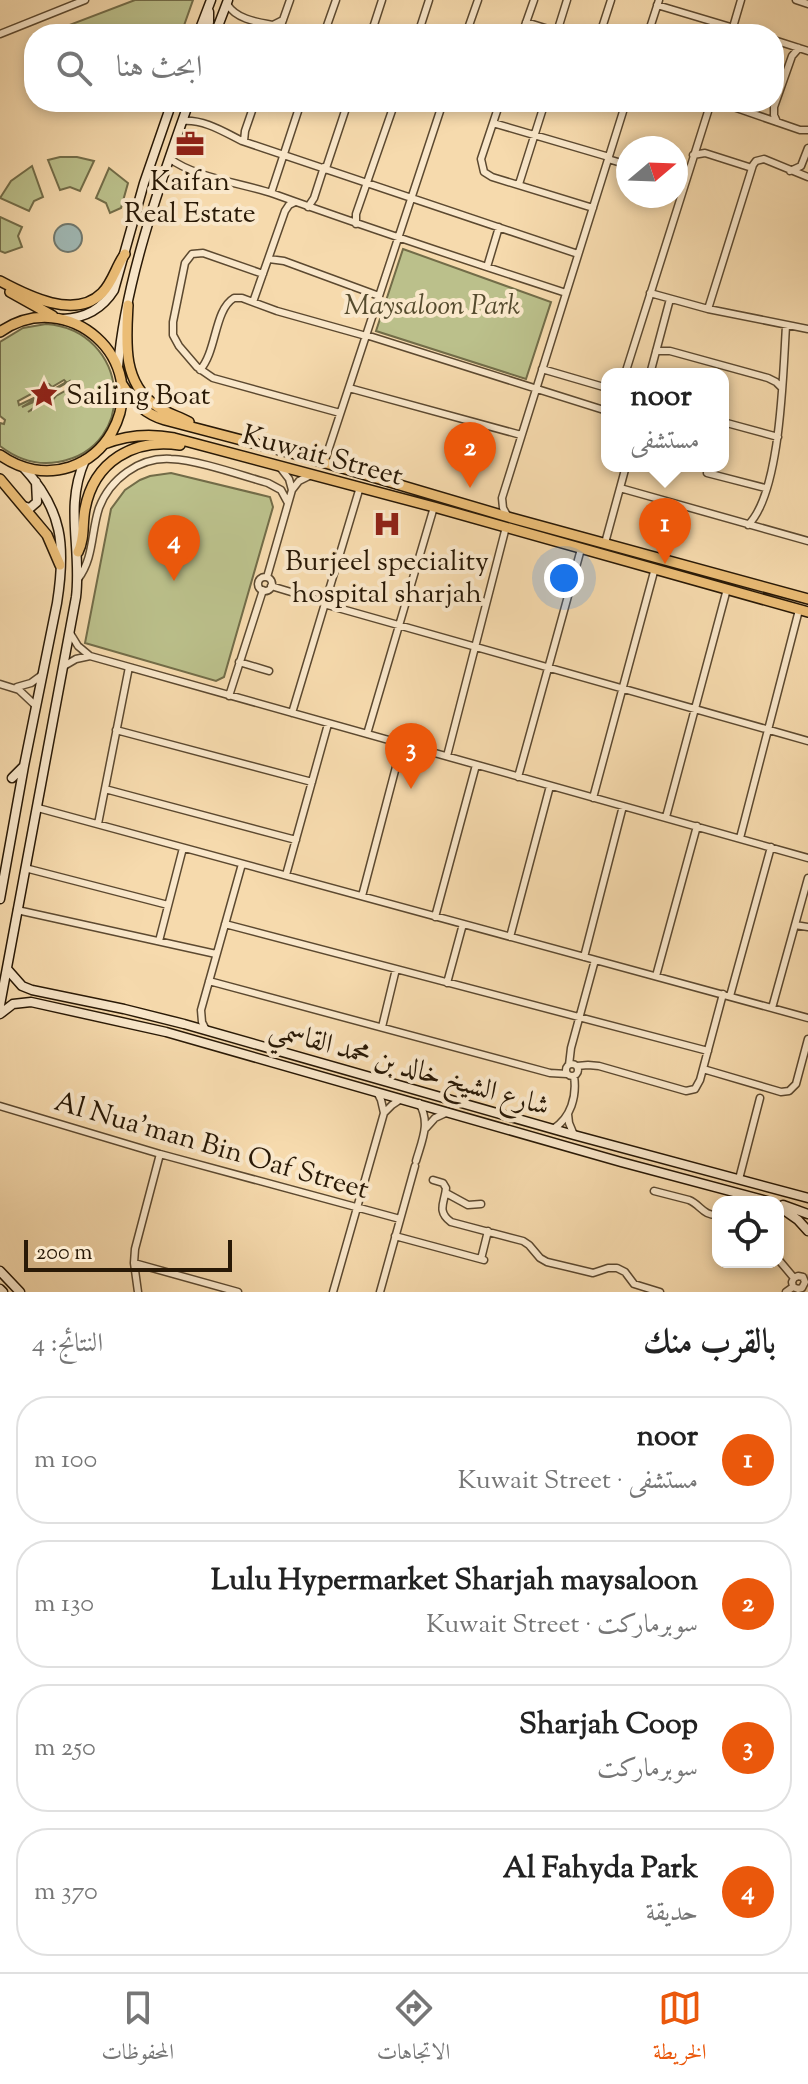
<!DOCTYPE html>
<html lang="ar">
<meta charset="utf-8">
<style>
body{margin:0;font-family:"Sorts Mill Goudy",Amiri,serif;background:#f6f6f6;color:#222;direction:rtl}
.controls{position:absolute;right:24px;bottom:24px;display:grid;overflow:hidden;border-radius:16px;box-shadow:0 4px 12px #0003}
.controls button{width:72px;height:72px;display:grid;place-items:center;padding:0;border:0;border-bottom:2px solid #e0e0e0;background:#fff;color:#222;font:40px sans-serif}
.compass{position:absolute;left:616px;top:136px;width:72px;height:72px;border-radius:50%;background:#fff;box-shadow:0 4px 12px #0003;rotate:71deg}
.scale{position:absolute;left:24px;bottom:20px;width:208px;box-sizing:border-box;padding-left:8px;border:4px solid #291906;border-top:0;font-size:22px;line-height:28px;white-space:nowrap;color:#291906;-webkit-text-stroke:6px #f9e7ca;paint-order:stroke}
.you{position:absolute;left:564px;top:578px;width:28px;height:28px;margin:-20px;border:6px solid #fff;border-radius:50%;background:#1a73e8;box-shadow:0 0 0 12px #1a73e833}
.badge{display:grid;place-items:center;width:52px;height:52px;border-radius:50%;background:#ea580c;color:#fff;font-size:26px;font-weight:700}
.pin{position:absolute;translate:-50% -66px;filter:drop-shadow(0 2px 4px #0008)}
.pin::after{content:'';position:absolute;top:42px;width:28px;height:24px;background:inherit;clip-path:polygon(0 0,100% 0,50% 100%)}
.popup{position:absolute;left:601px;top:368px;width:128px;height:104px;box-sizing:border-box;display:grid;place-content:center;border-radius:16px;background:#fff;filter:drop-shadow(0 2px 6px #0005);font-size:26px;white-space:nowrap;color:#767676}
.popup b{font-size:30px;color:#222}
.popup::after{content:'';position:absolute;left:50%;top:100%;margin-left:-16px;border:16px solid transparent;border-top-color:#fff}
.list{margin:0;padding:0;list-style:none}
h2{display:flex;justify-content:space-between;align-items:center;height:104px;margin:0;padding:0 32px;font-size:34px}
h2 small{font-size:26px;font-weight:400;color:#767676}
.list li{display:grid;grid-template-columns:52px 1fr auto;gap:24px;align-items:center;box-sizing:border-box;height:128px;margin:0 16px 16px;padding:0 16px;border:2px solid #e0e0e0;border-radius:32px}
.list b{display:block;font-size:30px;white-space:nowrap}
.list p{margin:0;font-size:26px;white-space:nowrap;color:#767676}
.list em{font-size:26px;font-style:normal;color:#767676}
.icon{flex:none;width:44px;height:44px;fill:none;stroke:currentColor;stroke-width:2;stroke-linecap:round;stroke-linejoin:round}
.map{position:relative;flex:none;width:808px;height:1292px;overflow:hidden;direction:ltr}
.search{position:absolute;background:#fff;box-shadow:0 4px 12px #0003;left:24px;right:24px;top:24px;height:88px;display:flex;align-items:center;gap:20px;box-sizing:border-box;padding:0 28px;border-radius:32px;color:#767676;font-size:30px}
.sheet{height:680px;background:#fff}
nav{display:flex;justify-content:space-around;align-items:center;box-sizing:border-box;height:112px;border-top:2px solid #e0e0e0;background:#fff;font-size:22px;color:#767676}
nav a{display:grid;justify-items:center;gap:4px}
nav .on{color:#ea580c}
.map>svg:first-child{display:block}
.green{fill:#bbc08b;stroke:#726c48;stroke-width:2;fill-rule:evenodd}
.water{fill:#a0b8b4;stroke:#70786e;stroke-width:2}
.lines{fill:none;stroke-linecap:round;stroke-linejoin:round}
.street-tunnel{stroke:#cdb38c;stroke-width:6;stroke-dasharray:6 3;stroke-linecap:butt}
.street-casing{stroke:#5c4930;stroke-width:9}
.secondary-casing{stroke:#291906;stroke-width:11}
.primary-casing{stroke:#291906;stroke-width:12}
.street{stroke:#f9e7ca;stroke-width:6}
.secondary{stroke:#f9e7ca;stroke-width:8}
.primary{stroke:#ebbd76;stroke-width:9}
.labels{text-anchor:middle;stroke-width:8;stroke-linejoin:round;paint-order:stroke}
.poi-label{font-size:28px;fill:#291906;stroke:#f9e7ca}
.park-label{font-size:28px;font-style:italic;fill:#554b2e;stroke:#f9e7ca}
.street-label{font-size:28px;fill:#291906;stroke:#f9e7ca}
</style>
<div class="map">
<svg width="808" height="1292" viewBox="0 0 808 1292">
<rect width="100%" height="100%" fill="#f6daad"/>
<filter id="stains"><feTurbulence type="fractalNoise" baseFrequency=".0025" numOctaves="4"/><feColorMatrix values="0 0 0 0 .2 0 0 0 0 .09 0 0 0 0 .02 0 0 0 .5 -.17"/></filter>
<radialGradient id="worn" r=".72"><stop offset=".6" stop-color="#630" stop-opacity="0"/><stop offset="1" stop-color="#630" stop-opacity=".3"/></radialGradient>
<path class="green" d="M135 0H193L181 34H66L64 27Z
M60 157H77L94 161 80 191 70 187 60 190 48 160Z
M32 166 43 197 34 201 29 211 0 198 11 181Z
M109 168 128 183 121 208 110 213 106 203 96 198Z
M0 217 22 227 18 236 22 247 5 253 0 251Z
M403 249 551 302 526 379 376 331Z
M46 324C130 330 140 448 58 462 36 466 17 459 0 446V423L4 424 5 420 0 416V342L23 328ZM64 380 66 382 54 389V390L70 381 72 385 75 382 72 387 56 396 50 403 42 404 28 412 42 402 38 400 22 407 37 398 36 397 19 405 18 401 35 392 41 384H49L52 387Z
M171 473 270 497 273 507 224 677 216 681 85 643 111 509 125 490 140 480 150 476Z"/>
<path class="water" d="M54 238a14 14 0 1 1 28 0a14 14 0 1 1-28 0Z"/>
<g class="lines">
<path class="street-tunnel" d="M807 1277H808"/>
<defs>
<path id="street" d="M796 0 808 4
M227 4C236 19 256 22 273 25L283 20
M657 5 754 34
M526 22 564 34
M557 32 567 0
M0 34 85 0
M278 34 290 0
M324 34 336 0
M371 34 382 0
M418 34 429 0
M466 34 478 0
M522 34 534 0
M600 34 611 0
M648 34 659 0
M731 34 741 0
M774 40 808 51
M500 102 481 159 484 172 492 177 593 208
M719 102 800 130H808
M182 121C204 119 224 132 242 141L578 254
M777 122 774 115V107L792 56 799 48
M493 123 609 157
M244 141 245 131 255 102
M693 155 705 153 752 168
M169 158C195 178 242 183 274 194 371 229 468 261 566 293
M608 159 628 165
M326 168 348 102
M790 171 801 166 808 148
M519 184 545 102
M271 193 301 102
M308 207 314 198 324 167
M356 224V214L395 102
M269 259 284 261 379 296
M487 267 499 227
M263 274 203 253 192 254 185 263 173 322V335L179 346 197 367 213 378 340 413
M650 293 708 309 808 329
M253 302 285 211 289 205 295 202
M708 309 753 165 756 161 764 159 808 177
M366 335 607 411
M656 351H670L768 378 776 382 781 387
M542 369 607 388
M200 370C217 351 214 310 234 298H242L277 311 366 336
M625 374 711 102
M650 374 670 299
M349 388 521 435
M723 422 778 437
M324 463 443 102
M279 466 289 479 292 490
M686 467V466
M707 473 765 488
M620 488 808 541
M508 517 503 508 502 498 626 102
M748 525C781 493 783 372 786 326
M605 543 626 466
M267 577 292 490 299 481 311 475
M258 584a7 7 0 1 1 14 0a7 7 0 1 1-14 0Z
M78 579C94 558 91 532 99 508 110 479 139 457 171 459 198 460 240 475 268 483L281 490 288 503
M271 586 324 602
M324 604 808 741
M70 633 78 646 90 656 808 858
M239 662 269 671
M64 666 76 659 90 656
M0 684 19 690 36 706
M17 687 31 683 42 675
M229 696 263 590
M292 713 360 487
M116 730 312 782
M367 734 434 507
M447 756 506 527
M518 777 581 549
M105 789 296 840
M593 798 655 568
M38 808 808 1018
M666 817 727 589
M98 824 129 667
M740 838 799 610
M25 868 168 905
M286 875 328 724
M362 896 402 744
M17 910 216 954
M435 917 476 765
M225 924 708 1051
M795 925 808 927
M510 937 550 786
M159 941 183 848
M584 957 623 806
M656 976 697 826
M209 981 550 1073 567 1074
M447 983 463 924
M730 996 771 847
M772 1008 808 878
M382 1027 396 969
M206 1030 202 1022 201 1010 242 864
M566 1070a6 6 0 1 1 12 0a6 6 0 1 1-12 0Z
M569 1065 571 1048 595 960
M577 1066 588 1065 599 1066 686 1091 695 1089 700 1080 723 994
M703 1069 781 1092 789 1091 796 1084 808 1039
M377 1092 381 1100 384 1113
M0 1106 160 1154 400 1219
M568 1114 569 1123 574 1135
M426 1128 435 1118 448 1112
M553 1129C571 1118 577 1096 574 1076
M416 1161C422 1140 431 1123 419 1103
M739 1179 760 1098
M433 1180 443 1183 446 1188C445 1202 436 1211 451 1222L523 1241 529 1245 540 1258 547 1262 593 1273 608 1268H617L625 1272 634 1284 660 1292
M654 1191 689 1200C701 1205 703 1216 718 1215
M446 1193 468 1205 481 1204
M395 1236 484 1260
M481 1259 488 1231
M778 1259 794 1278
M134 1263 238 1292
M138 1292 134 1263 135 1249 160 1154
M333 1292 384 1113 392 1105 401 1099
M380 1292 415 1166
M786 1292 793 1287 798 1289 802 1288 805 1282 803 1277 798 1276 794 1278 792 1282 793 1287"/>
<path id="secondary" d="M198 34 211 0
M206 34 209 22V12
M215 34 228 0
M63 319C86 318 102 309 114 290L144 183 172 102
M118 367C125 281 160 184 189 102
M23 506 30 508 37 502 36 482
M12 778 23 767
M0 899 24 766 57 603C66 546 63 510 23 467
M7 969 22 986 32 990 124 1009 184 1024 574 1135 808 1198
M0 1005 76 597C82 548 64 507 85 460
M0 1014 13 1004 31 1002 166 1032 621 1162 771 1202
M783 1205 808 1214
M778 1206 798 1220 808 1231
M0 1271 20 1292
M0 1289 3 1292"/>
<path id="primary" d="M0 281C28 296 75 320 102 293 113 282 116 266 125 254
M10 292 53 316
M128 305C126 341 122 382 155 405 165 413 178 416 189 422
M0 332C68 285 152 360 112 432 103 448 88 461 70 467 46 475 21 470 0 455
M122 384C133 402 145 414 165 420L295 454 508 517 808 599
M104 444C127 435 149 433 174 438L434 507 808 612
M0 479 47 535 60 565
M78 552C85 538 82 524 85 509 94 461 134 438 180 445"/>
</defs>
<use href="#street" class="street-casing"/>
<use href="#secondary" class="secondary-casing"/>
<use href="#primary" class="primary-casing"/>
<use href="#street" class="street"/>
<use href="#secondary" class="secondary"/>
<use href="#primary" class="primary"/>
</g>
<defs>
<symbol id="office-bare" viewBox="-9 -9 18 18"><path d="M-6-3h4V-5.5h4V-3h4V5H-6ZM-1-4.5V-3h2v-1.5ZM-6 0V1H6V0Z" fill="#8f2418" stroke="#f9e7ca" stroke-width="2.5" paint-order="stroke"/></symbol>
<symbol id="sight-bare" viewBox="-9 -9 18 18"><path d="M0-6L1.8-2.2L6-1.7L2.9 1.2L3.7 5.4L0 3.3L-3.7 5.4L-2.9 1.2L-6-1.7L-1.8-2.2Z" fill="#8f2418" stroke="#f9e7ca" stroke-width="2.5" paint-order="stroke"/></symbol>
<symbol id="hospital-bare" viewBox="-9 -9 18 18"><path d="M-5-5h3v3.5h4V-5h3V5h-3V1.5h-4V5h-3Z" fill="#8f2418" stroke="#f9e7ca" stroke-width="2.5" paint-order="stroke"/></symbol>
</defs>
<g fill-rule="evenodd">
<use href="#office-bare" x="170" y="124" width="40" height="40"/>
<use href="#sight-bare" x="24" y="374" width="40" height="40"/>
<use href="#hospital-bare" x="367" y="504" width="40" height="40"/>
</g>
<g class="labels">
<g class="poi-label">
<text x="190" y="190">Kaifan<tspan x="190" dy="32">Real Estate</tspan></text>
<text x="66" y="404" text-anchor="start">Sailing Boat</text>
<text x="387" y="570">Burjeel speciality<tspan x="387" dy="32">hospital sharjah</tspan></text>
</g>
<g class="park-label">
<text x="432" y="314">Maysaloon Park</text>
</g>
<g class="street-label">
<text transform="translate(323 454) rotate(15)" y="10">Kuwait Street</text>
<text transform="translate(410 1066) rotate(16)" y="10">شارع الشيخ خالد بن محمد القاسمي</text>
<text transform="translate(212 1144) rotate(16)" y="10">Al Nua'man Bin Oaf Street</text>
</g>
</g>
<rect width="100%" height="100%" filter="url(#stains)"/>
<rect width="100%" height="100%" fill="url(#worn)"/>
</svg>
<div class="controls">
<button><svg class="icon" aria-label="locate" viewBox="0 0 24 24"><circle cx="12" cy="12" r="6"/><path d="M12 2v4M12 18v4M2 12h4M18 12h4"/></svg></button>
</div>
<svg class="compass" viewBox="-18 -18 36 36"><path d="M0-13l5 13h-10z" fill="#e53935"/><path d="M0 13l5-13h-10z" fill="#767676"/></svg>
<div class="scale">200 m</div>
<div class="you"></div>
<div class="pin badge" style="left:665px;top:564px">1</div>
<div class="popup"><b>noor</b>مستشفى</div>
<div class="pin badge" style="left:470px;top:488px">2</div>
<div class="pin badge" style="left:411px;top:789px">3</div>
<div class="pin badge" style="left:174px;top:581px">4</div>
<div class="search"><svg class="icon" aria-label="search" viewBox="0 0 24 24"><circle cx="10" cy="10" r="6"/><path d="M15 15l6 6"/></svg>ابحث هنا</div>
</div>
<section class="sheet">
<h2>بالقرب منك<small>النتائج: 4</small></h2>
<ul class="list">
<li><span class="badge">1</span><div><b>noor</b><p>مستشفى · Kuwait Street</p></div><em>100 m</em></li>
<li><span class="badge">2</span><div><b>Lulu Hypermarket Sharjah maysaloon</b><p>سوبرماركت · Kuwait Street</p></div><em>130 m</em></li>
<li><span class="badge">3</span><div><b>Sharjah Coop</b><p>سوبرماركت</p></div><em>250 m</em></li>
<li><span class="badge">4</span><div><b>Al Fahyda Park</b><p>حديقة</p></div><em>370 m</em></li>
</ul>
</section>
<nav>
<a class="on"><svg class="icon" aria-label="map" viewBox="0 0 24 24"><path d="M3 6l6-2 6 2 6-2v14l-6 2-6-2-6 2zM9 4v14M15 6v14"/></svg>الخريطة</a>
<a><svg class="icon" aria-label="directions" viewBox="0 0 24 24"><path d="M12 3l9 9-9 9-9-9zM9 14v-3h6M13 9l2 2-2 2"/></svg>الاتجاهات</a>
<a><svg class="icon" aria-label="saved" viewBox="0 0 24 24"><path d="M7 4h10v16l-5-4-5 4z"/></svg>المحفوظات</a>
</nav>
